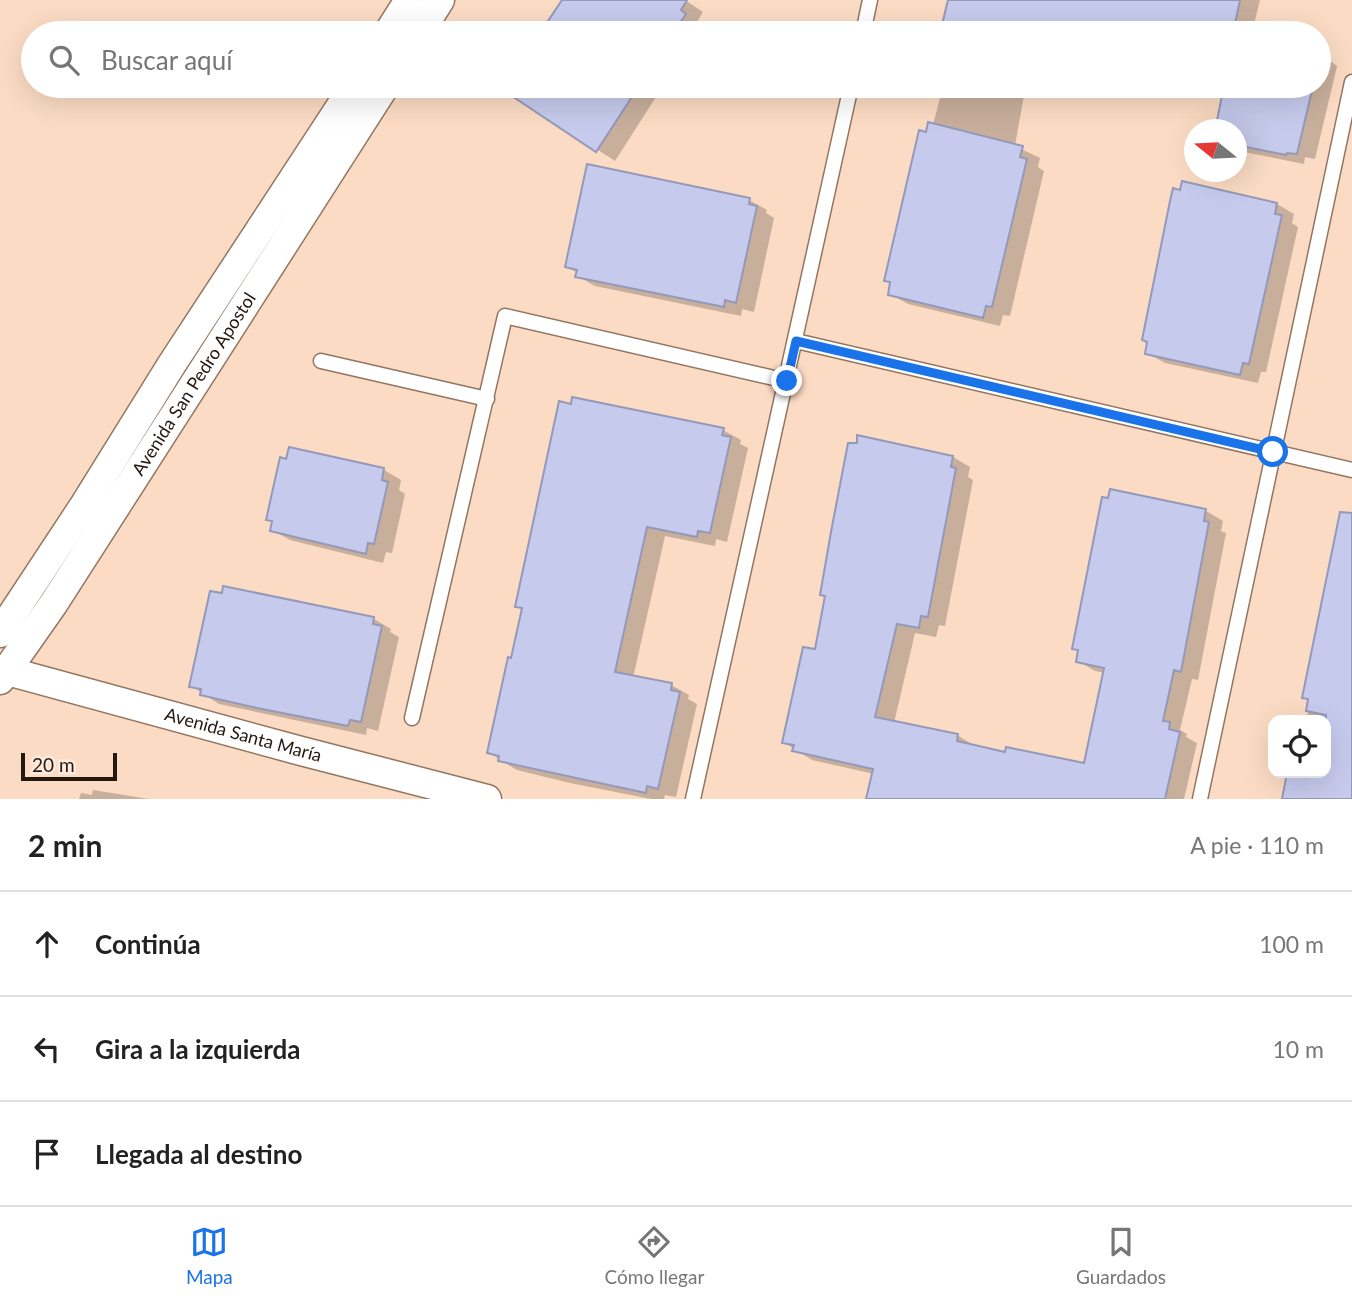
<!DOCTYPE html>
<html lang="es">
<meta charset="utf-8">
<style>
body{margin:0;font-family:Lato,sans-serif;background:#f2f2f2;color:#222}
.controls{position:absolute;right:21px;bottom:21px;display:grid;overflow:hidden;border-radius:14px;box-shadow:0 7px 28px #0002}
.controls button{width:63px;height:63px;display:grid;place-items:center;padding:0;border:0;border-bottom:2px solid #e0e0e0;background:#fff;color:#222;font:35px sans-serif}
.compass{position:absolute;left:1184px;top:119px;width:63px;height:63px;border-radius:50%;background:#fff;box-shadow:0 7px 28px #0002;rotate:288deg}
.scale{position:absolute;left:21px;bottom:18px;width:96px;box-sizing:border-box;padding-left:7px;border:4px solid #241810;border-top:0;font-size:19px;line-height:24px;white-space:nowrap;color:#241810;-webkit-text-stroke:5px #feebdd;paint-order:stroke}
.stop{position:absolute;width:21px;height:21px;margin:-16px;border:5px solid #1a73e8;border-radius:50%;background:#fff}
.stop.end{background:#1a73e8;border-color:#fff;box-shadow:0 2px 7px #0008}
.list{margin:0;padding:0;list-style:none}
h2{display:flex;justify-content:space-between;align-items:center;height:91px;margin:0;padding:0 28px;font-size:30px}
h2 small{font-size:23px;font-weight:400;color:#767676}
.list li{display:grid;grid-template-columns:46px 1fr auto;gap:21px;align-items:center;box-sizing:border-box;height:105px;padding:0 28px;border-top:2px solid #e0e0e0}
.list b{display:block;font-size:26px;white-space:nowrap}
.list em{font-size:23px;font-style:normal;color:#767676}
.icon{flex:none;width:38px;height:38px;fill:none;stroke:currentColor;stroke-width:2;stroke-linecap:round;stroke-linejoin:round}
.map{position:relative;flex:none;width:1352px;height:799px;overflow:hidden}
.search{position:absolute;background:#fff;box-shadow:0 7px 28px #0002;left:21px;right:21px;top:21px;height:77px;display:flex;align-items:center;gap:18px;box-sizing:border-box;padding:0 24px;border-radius:38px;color:#767676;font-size:26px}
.sheet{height:406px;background:#fff}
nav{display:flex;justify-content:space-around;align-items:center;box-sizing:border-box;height:98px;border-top:2px solid #e0e0e0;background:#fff;font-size:19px;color:#767676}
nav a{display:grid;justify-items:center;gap:4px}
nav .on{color:#1a73e8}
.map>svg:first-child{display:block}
.shadow{fill:#0003}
.building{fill:#c6caec;stroke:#9599b9;stroke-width:2}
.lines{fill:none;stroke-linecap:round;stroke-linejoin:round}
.lane-casing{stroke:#937661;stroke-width:17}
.street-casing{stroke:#937661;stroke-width:31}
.lane{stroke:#fff;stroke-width:14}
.street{stroke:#fff;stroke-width:28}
.route{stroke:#1a73e8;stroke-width:9}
.labels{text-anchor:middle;stroke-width:7;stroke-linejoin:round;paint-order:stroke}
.street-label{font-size:18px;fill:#241810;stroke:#feebdd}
</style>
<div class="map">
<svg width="1352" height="799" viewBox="0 0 1352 799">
<rect width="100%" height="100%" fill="#fbdbc3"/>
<path class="shadow" d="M564 0H685L703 12 697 22 703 25 697 33H542Z
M949 0H1260L1252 33H942Z
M1319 53 1337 66 1315 159 1305 157 1304 164 1244 152 1236 148V130L1226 87 1220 86H1319Z
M517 86H663L615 161 512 94Z
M943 86H1036L1034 97 1024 95 1015 146 1040 158 1038 167 1044 171 1010 316 1003 315 1000 326 908 304 890 294 892 284 886 280 927 134 933 125Z
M749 200 767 210 766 213 774 218 754 312 742 309 741 316 595 286 577 276 578 273 567 267Z
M1277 204 1294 214 1292 223 1298 227 1266 372H1261L1258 383 1165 363 1147 353Z
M723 430 741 440 740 444 748 448 727 542 716 539 715 546 665 536 633 678 671 685 689 695 688 699 697 704 676 797 665 795 664 799H651L570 783 517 770 500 760 489 752 523 610 517 606Z
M290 449 384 470 401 480 399 490 405 494 392 553 386 552 383 563 290 540 272 530 274 522 268 519Z
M953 457 970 467 968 477 973 480 945 626 939 625 936 637 915 633 894 723 957 735 975 746 1006 754 1086 765 1105 673 1095 671 1078 661 1080 652 1074 648 1112 491 1206 511 1223 521 1221 531 1226 533 1198 680 1192 679 1180 730 1187 734 1186 737 1197 743 1184 799H868L874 774 812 760 783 742 817 652Z
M1352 542V799H1283L1289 773H1326V720H1306Z
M225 588 374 619 391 629 390 632 399 637 378 731 367 728 366 735 219 704 191 686Z
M93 790 149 799H79L81 793 92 795Z"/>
<path class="building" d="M562 0H687L681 10 686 14 673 33H540Z
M948 0H1240L1233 33H940Z
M497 86H639L596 152Z
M1224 86H1313L1297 154 1287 153 1286 155 1236 145V130H1215Z
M928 122 1023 146 1020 157 1027 159 992 307 986 306 983 318 888 295 890 282 884 281 919 130 926 132Z
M587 164 750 198 749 204 757 206 736 303 725 300 724 307 575 277 577 270 565 267Z
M1182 181 1277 203 1275 214 1282 215 1249 364 1243 363 1240 375 1145 354 1147 342 1142 340 1170 201 1173 188 1180 190Z
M572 397 724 428 722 435 731 437 710 533 698 531 697 537 647 527 615 672 672 683 671 690 680 692 658 789 647 786 646 793 498 761 499 756 487 753 508 657 511 658 522 608 515 607 559 401 571 404Z
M857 435 953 456 951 467 956 468 928 617 921 616 919 628 897 624 875 717 958 734 957 741 1005 752 1006 747 1084 763 1104 668 1076 662 1078 650 1072 649 1102 497 1108 498 1110 489 1206 509 1204 521 1209 522 1181 672 1174 670 1163 721 1170 722 1169 729 1180 732 1165 799H866L873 769 792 751 794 745 782 743 803 647 815 649 825 596 820 595 831 532 848 443H857Z
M289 447 384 468 382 480 388 482 374 544 368 543 366 554 270 531 272 521 266 520 280 457 286 459Z
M1340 512 1352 513V799H1282L1287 773H1326V715L1306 711 1308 699 1302 698Z
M223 586 374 617 373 624 382 626 361 722 350 720 348 726 257 708 200 695 201 689 189 687 210 591 222 593Z"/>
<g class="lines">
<defs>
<path id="lane" d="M863 33 870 0
M796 341 1352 470
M321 361 487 399
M412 718 505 316 787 381
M693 799 851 86
M1200 799 1352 82"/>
<g id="street">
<path d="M388 33 409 0"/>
<path d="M419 33 440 0"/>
<path d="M0 633 85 504 172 364 354 86"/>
<path id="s1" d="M0 669 301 751 487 799"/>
<path id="s2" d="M0 680 54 603 385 86"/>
</g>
</defs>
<use href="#lane" class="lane-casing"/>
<use href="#street" class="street-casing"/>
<use href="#lane" class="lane"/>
<use href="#street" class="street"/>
</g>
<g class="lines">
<path class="route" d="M787 381 796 341 1273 452"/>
</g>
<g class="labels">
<g class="street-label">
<text dy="6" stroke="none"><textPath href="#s2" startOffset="354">Avenida San Pedro Apostol</textPath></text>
<text dy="6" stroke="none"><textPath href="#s1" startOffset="252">Avenida Santa María</textPath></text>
</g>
</g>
</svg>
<div class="controls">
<button><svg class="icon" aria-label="locate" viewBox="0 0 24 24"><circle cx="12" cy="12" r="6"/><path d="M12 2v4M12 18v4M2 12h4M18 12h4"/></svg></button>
</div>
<svg class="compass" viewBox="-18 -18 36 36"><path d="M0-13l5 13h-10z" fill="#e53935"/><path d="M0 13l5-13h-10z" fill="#767676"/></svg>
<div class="scale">20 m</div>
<div class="stop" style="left:1273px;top:452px"></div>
<div class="stop end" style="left:787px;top:381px"></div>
<div class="search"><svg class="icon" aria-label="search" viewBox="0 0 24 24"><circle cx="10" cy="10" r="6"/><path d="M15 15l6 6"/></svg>Buscar aquí</div>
</div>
<section class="sheet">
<h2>2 min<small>A pie · 110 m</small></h2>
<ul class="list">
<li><svg class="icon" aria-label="ahead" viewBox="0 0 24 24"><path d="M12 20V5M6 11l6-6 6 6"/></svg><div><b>Continúa</b></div><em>100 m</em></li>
<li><svg class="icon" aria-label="left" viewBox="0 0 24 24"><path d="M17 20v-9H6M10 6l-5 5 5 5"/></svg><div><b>Gira a la izquierda</b></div><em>10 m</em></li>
<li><svg class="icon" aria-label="arrive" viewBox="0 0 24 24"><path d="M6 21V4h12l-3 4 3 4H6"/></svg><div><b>Llegada al destino</b></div></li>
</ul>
</section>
<nav>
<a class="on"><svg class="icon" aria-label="map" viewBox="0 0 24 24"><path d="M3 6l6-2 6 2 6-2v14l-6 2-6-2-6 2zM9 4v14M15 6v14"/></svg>Mapa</a>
<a><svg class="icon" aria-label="directions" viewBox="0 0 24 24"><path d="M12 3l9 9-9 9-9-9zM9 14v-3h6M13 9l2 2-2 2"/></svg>Cómo llegar</a>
<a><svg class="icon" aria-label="saved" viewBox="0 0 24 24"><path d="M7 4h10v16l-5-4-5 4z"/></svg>Guardados</a>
</nav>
